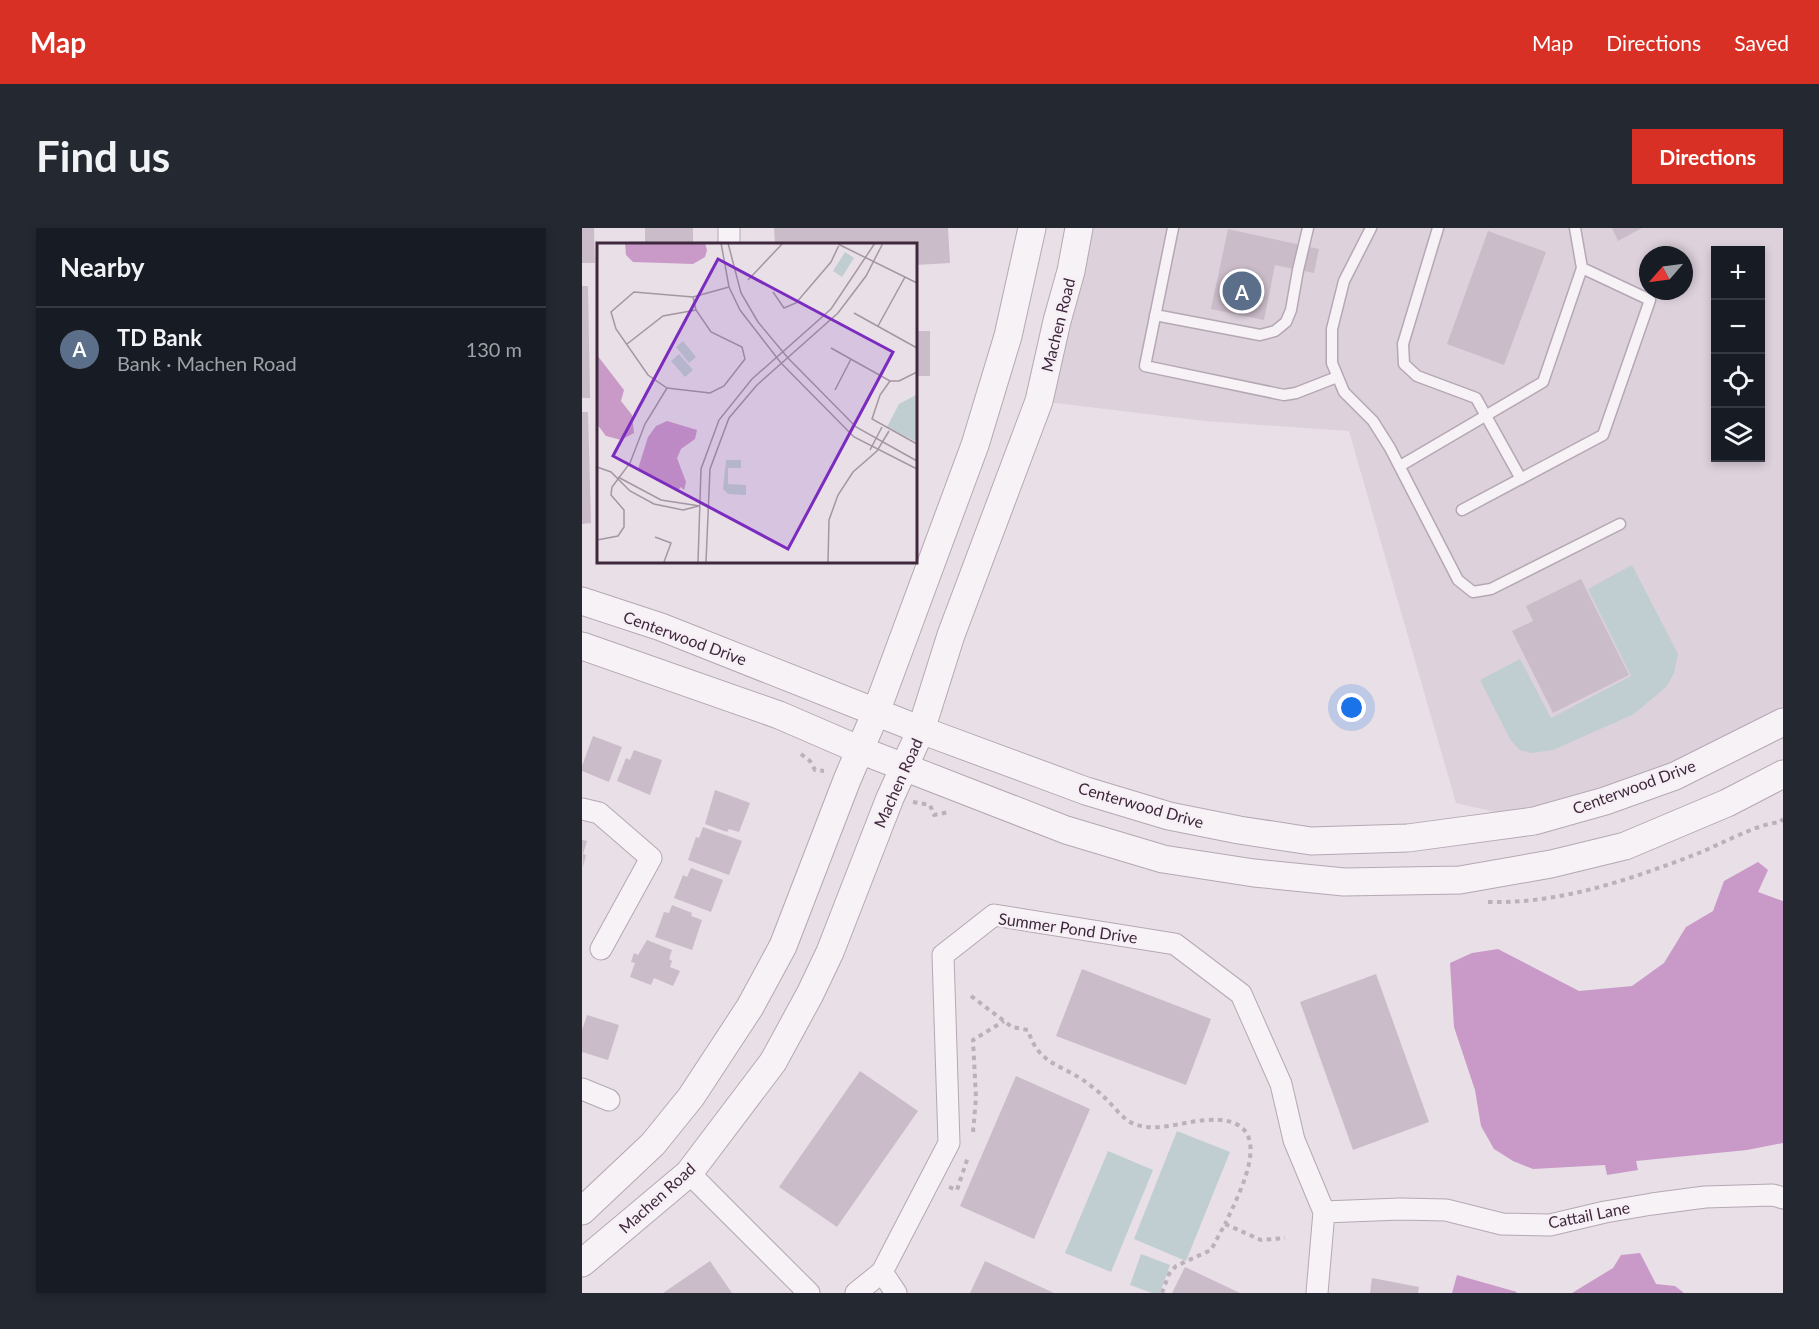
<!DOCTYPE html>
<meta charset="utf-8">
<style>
body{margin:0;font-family:Lato,sans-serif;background:#242831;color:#f1f3f6}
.controls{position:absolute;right:18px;top:18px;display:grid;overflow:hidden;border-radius:0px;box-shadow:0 3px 9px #0003}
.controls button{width:54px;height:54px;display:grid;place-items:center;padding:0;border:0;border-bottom:2px solid #363941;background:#171b24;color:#f1f3f6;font:30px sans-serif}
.compass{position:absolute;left:1057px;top:18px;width:54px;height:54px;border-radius:50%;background:#171b24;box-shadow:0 3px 9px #0003;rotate:242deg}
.you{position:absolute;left:770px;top:480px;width:21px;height:21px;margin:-15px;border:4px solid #fff;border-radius:50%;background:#1a73e8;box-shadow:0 0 0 9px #1a73e833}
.badge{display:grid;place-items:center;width:39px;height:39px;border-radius:50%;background:#d93025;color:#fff;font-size:20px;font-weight:700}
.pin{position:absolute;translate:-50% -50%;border:3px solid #fff;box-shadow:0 2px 6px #0006}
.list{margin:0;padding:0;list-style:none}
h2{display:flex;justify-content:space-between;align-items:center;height:78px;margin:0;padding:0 24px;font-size:26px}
h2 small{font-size:20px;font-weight:400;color:#9ea1a6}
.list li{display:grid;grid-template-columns:39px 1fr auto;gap:18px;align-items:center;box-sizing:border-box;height:84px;padding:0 24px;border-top:2px solid #363941}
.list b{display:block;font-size:22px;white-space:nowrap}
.list p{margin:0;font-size:20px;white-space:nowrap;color:#9ea1a6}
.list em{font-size:20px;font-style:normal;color:#9ea1a6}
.icon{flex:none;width:33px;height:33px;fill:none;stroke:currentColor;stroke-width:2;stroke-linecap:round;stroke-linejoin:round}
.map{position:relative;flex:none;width:1201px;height:1065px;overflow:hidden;border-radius:0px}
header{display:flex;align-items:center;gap:36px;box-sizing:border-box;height:84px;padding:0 30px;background:#d93025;color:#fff}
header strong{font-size:28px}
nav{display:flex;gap:33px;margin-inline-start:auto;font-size:21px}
.intro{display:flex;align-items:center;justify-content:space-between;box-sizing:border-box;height:144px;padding:0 36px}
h1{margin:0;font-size:42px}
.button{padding:15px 27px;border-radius:0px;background:#d93025;color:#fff;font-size:21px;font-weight:700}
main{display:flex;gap:36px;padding:0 36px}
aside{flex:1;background:#171b24;border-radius:0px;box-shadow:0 3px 9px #0003}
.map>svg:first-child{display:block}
.built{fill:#ddd1dc;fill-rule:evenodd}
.green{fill:#c0ced2}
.water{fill:#c99ac8}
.building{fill:#cbbcc9}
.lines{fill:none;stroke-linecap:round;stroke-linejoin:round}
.service-casing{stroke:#b5a8b4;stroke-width:13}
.minor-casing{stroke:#b5a8b4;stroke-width:23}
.tertiary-casing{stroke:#b5a8b4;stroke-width:29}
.path{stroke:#bcb1bb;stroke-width:4;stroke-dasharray:4.5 4.5;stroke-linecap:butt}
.service{stroke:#f7f2f6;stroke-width:10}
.minor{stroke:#f7f2f6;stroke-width:21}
.tertiary{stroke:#f7f2f6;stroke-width:27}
.labels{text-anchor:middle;stroke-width:5;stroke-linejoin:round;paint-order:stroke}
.street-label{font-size:16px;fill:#3f283d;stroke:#f6eff5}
.inset-road{fill:none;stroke:#a496a3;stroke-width:1.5}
.view{fill:#7b2cbf;fill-opacity:0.15;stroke:#7b2cbf;stroke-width:3}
.inset-edge{fill:none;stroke:#3f283d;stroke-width:3}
</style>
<header>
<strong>Map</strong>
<nav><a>Map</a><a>Directions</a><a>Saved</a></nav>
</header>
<div class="intro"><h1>Find us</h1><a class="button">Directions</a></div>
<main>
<aside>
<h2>Nearby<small></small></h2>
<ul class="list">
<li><span class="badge" style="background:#5c6f8a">A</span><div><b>TD Bank</b><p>Bank · Machen Road</p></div><em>130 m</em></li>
</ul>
</aside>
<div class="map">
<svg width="1201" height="1065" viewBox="0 0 1201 1065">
<rect width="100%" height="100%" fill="#e8dfe7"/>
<path class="built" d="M486 0H1201V494L952 593 874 575 767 203 623 193 457 173ZM1134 22H1178V230H1134ZM1066 27H1102V63H1066Z"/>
<path class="green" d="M1050 337 1096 426 1092 445 1084 459 1052 486 971 522 949 525 938 522 929 513 898 452 938 431 969 490 1049 448 1006 361Z
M595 903 648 924 604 1033 552 1011Z
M526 923 571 942 529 1044 483 1025Z
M559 1026 588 1037 578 1065H570L548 1057Z"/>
<path class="water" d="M1176 634 1186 642 1176 664 1201 673V915L1165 922 1054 933 1056 942 1025 947 1023 937 951 941 931 933 912 921 899 898 893 862 872 799 868 735 890 725 916 721 997 763 1050 758 1082 735 1104 699 1131 683 1142 653Z
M1058 1025 1074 1056 1093 1058 1102 1065H990L1031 1040 1039 1027Z
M875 1047 935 1064 934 1065H870Z"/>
<path class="building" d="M0 0H12L13 35H0Z
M63 0H111V16H63Z
M192 0H366L368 35 333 37V16H193Z
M1030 0H1060L1036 13Z
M646 1 737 21 732 45 693 37 682 92 629 81Z
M906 3 964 24 922 137 865 116Z
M0 58H6L8 170H0Z
M333 103H348V148H333Z
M0 184H6L9 295 0 296Z
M999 351 1047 447 971 485 930 403 951 393 944 378Z
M11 508 40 519 27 554 0 543V538Z
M52 522 80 532 68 567 35 553 44 530 48 532Z
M133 562 168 575 157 604 147 601 145 604 123 596Z
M121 599 160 613 147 647 106 632 114 609 117 610Z
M0 612 5 613 1 626 4 627 1 639Z
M109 640 141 652 129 684 92 670 101 647 105 649Z
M90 677 110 685 109 688 120 692 110 722 73 709 82 684 87 685Z
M65 712 90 722 87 731 90 733 88 739 98 743 91 758 72 750 69 757 48 749 53 735 49 734 52 725 56 727Z
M500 741 629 791 604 857 474 808Z
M794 746 847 894 771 922 718 774Z
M5 787 37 797 26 832 0 824V802Z
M278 843 336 883 255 999 197 959Z
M434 848 508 881 452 1011 378 978Z
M128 1033 150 1065H81Z
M403 1033 472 1065H388Z
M603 1039 658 1065H590Z
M790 1050 837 1059 836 1065H788Z"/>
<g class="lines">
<defs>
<path id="service" d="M591 0 563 138 702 167 714 165 755 149
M789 0 762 53 750 101V135L762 164 791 193 808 220 876 352 891 364 909 361 1038 296
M856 0 821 116 822 136 835 148 894 170 939 251
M573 87 678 107 693 103 704 94 709 82 716 42 726 0
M818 238 961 154 1000 40 993 0
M880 282 1021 207 1068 72 1000 40"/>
<path id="minor" d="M147 16V0
M0 581 17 585 69 630 19 721
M0 861 27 872
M107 945 227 1065
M742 984 818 981 864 982 920 996 968 997 1023 984 1070 976 1123 969 1191 967 1201 970
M300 1044 314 1065
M274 1065 300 1044 367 915 361 727 412 687 593 716 659 766 699 856 712 912 742 984 735 1065"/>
<path id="tertiary" d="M0 373 79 399 339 502 504 563 587 588 657 602 729 613 826 610 952 593 1023 573 1093 548 1201 494
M0 418 197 487 278 522 484 602 581 631 672 645 762 654 878 652 969 636 1043 618 1145 575 1201 546
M0 983 71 916 109 869 168 779 201 718 265 552 294 484 393 217 426 108 450 0
M0 1035 107 945 191 834 228 766 248 724 308 570 339 502 369 407 457 173 475 93 489 43 497 0"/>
</defs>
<use href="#service" class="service-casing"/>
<use href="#minor" class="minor-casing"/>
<use href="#tertiary" class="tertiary-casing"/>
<path class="path" d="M219 526 228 533 233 542 242 543
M331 574 348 577 352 587 367 584
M906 674C979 676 1050 651 1117 625 1139 616 1175 596 1198 594L1201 591
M389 768 430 799 446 802C456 835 475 835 501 852 508 857 516 863 522 869 532 878 540 891 552 896 575 905 602 893 625 892 699 887 660 960 643 996
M391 904 394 870 391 812 422 793
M367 959 375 962 386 929
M580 1065 587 1046 594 1038 629 1022 643 996 679 1012 703 1010"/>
<use href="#service" class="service"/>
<use href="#minor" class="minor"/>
<use href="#tertiary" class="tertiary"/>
</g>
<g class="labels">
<g class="street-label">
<text transform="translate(476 97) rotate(-76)" y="6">Machen Road</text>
<text transform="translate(103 410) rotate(20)" y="6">Centerwood Drive</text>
<text transform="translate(316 555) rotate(-66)" y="6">Machen Road</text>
<text transform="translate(1052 559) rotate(-20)" y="6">Centerwood Drive</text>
<text transform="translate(559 577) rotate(16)" y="6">Centerwood Drive</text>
<text transform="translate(486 700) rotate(8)" y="6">Summer Pond Drive</text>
<text transform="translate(75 970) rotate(-42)" y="6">Machen Road</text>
<text transform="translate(1007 987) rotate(-11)" y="6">Cattail Lane</text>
</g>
</g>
<g transform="translate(15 15)">
<rect width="320" height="320" fill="#e8dfe7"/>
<path d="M248 9 257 15 245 34 236 28ZM86 98 99 114 92 120 79 104ZM82 111 96 127 88 134 74 118ZM319 152 320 195 318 198 290 184 302 161ZM129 217H144V225H131V241L149 242V252L131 251 126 246Z" fill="#c0ced2"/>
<path d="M28 0H108L110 7 108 14 96 21 36 19 29 12ZM0 112 27 147 24 158 35 172 37 190 24 197 9 193 0 181ZM70 178 100 187 98 196 84 206 80 215 89 239 87 247 84 244 80 248 41 226 51 194 59 183Z" fill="#c99ac8"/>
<path class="inset-road" d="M124 0 132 44 143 67 184 120 257 194 320 226M131 0 144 50 161 79 191 115 259 184 320 218M241 1 320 40M151 37 186 0M176 49 187 65 199 60 234 19 243 0M96 54 99 67 114 89 145 104 148 116 127 143 113 150 70 145 51 132 19 86 14 69 37 49 96 54 132 44M257 70 320 105M281 83 308 34M30 101 66 73 99 67M234 105 293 138H302L320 129M293 138 283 152 275 176 320 201M238 147 254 116M273 207 285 184M0 224 14 229 33 248 57 261 86 267 102 263M21 234 64 257 103 263M58 294 74 300 67 319M0 297 21 293 27 284V267L14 252 15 244 33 220 48 181 70 145M101 319 104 226 122 177 155 136 234 66 278 0M109 319 113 226 132 175 160 142 241 70 269 33 286 0M231 319 232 277 241 252 256 229 280 208 292 188"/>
<path class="view" d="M121 16 296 109 191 306 16 213Z"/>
<rect width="320" height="320" class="inset-edge"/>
</g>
</svg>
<div class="controls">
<button>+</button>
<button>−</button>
<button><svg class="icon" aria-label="locate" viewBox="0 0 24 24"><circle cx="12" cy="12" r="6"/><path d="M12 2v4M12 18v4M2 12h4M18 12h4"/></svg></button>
<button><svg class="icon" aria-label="layers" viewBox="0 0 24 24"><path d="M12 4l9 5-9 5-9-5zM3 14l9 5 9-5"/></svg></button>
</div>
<svg class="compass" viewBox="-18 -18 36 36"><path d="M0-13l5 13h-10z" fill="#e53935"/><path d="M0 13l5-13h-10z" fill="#9ea1a6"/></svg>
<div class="you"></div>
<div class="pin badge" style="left:660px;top:63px;background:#5c6f8a">A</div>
</div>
</main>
